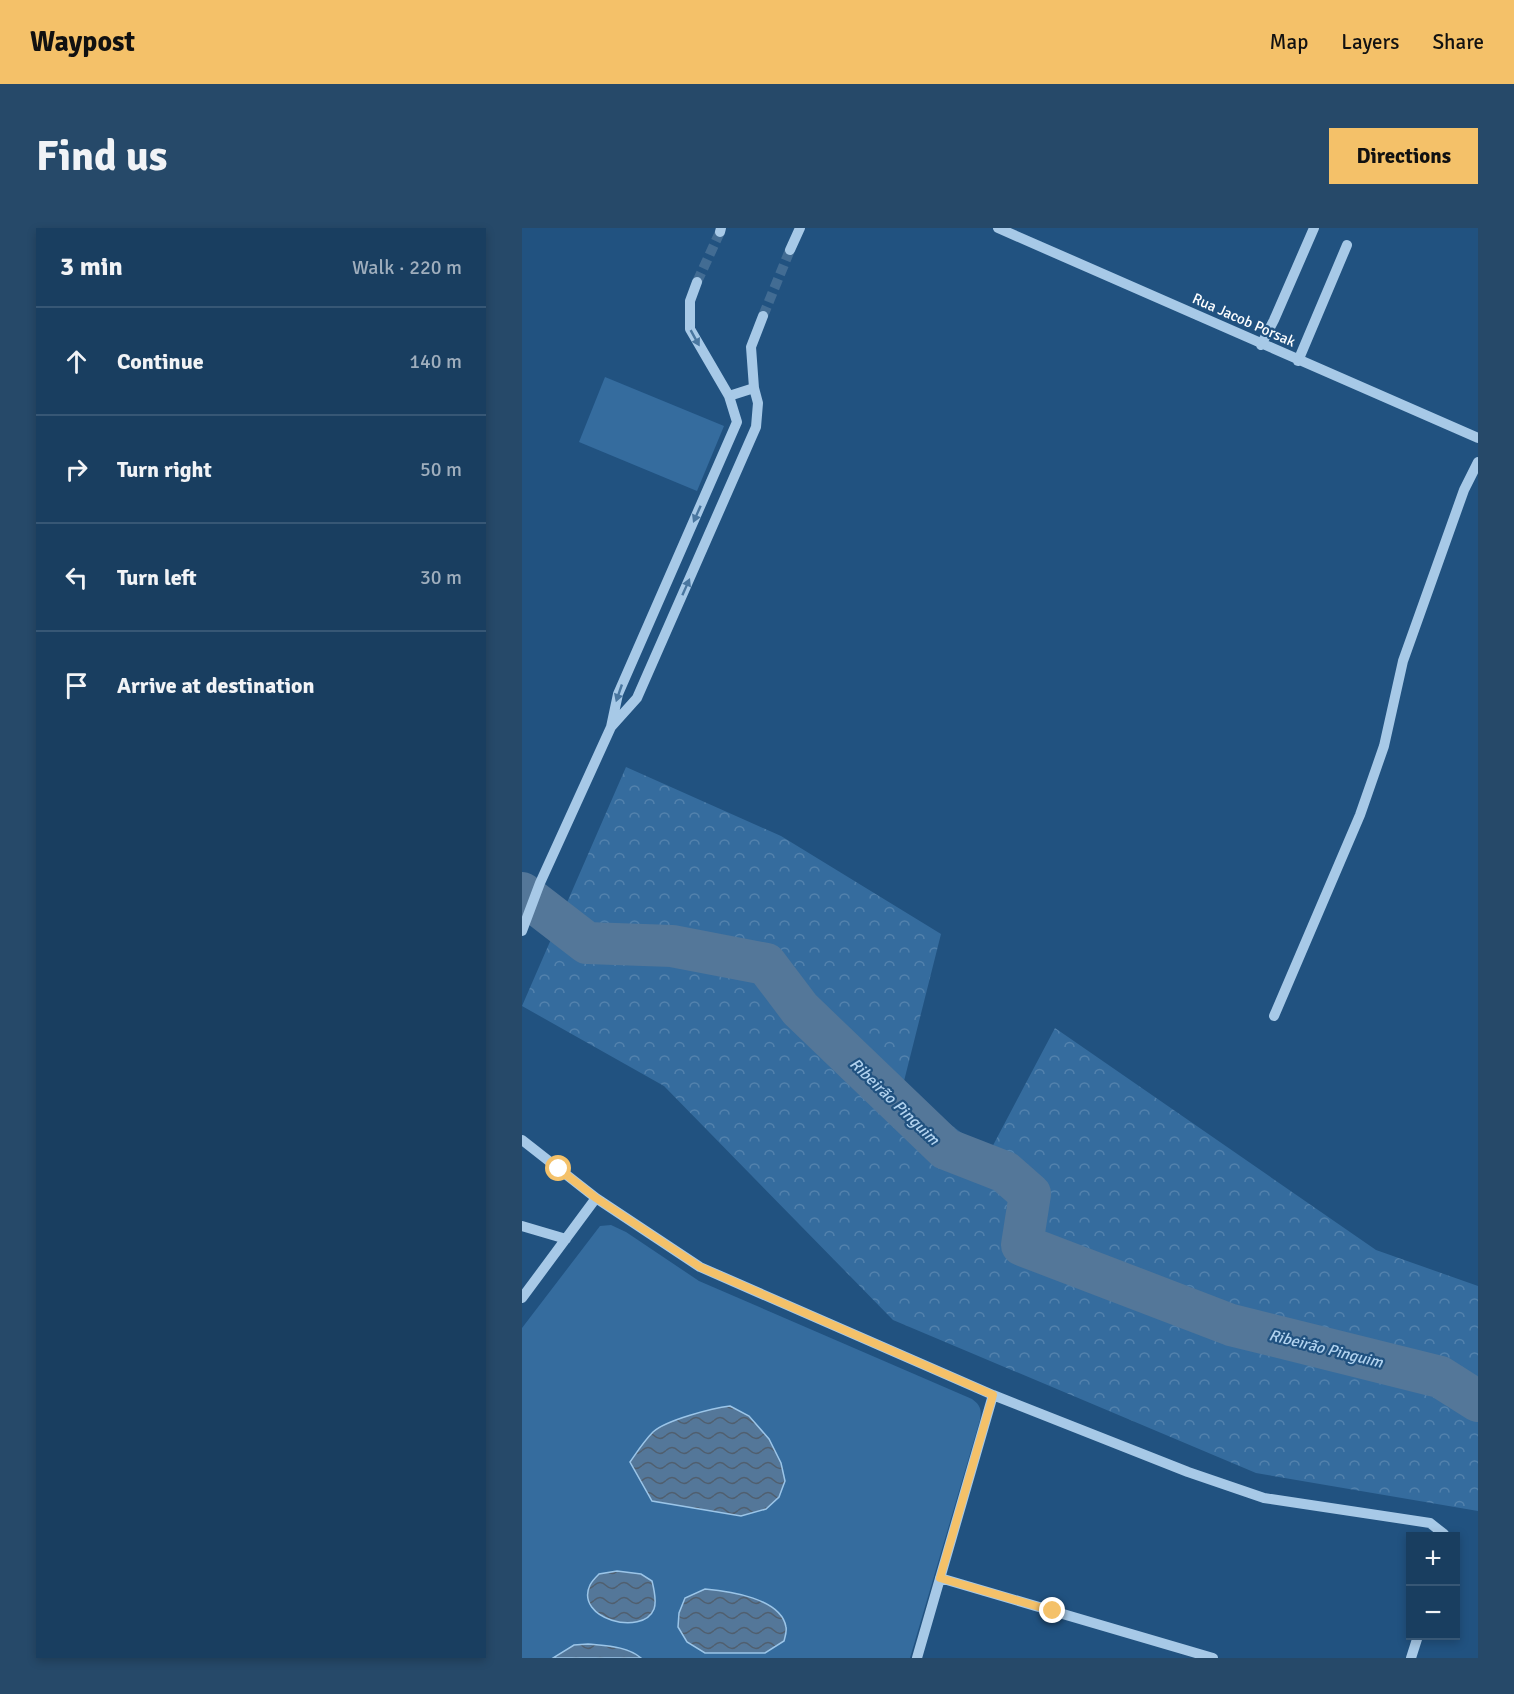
<!DOCTYPE html>
<meta charset="utf-8">
<style>
body{margin:0;font-family:Signika,sans-serif;background:#264969;color:#f1f3f6}
.controls{position:absolute;right:18px;bottom:18px;display:grid;overflow:hidden;border-radius:0px;box-shadow:0 3px 9px #0003}
.controls button{width:54px;height:54px;display:grid;place-items:center;padding:0;border:0;border-bottom:2px solid #375775;background:#193e60;color:#f1f3f6;font:30px sans-serif}
.stop{position:absolute;width:18px;height:18px;margin:-14px;border:4px solid #f4c169;border-radius:50%;background:#fff}
.stop.end{background:#f4c169;border-color:#fff;box-shadow:0 2px 6px #0008}
.list{margin:0;padding:0;list-style:none}
h2{display:flex;justify-content:space-between;align-items:center;height:78px;margin:0;padding:0 24px;font-size:26px}
h2 small{font-size:20px;font-weight:400;color:#9faebd}
.list li{display:grid;grid-template-columns:39px 1fr auto;gap:18px;align-items:center;box-sizing:border-box;height:108px;padding:0 24px;border-top:2px solid #375775}
.list b{display:block;font-size:22px;white-space:nowrap}
.list em{font-size:20px;font-style:normal;color:#9faebd}
.icon{flex:none;width:33px;height:33px;fill:none;stroke:currentColor;stroke-width:2;stroke-linecap:round;stroke-linejoin:round}
.map{position:relative;flex:none;width:956px;height:1430px;overflow:hidden;border-radius:0px}
header{display:flex;align-items:center;gap:36px;box-sizing:border-box;height:84px;padding:0 30px;background:#f4c169;color:#111}
header strong{font-size:28px}
nav{display:flex;gap:33px;margin-inline-start:auto;font-size:21px}
.intro{display:flex;align-items:center;justify-content:space-between;box-sizing:border-box;height:144px;padding:0 36px}
h1{margin:0;font-size:42px}
.button{padding:15px 27px;border-radius:0px;background:#f4c169;color:#111;font-size:21px;font-weight:700}
main{display:flex;gap:36px;padding:0 36px}
aside{flex:1;background:#193e60;border-radius:0px;box-shadow:0 3px 9px #0003}
.map>svg:first-child{display:block}
.forest{fill:url(#forest-crowns)}
.green{fill:#356c9e}
.water{fill:url(#water-waves);stroke:#9bc5e8;stroke-width:1.5}
.lines{fill:none;stroke-linecap:round;stroke-linejoin:round}
.river{stroke:#547799;stroke-width:42}
.minor-tunnel{stroke:#426c93;stroke-width:10;stroke-dasharray:10 5;stroke-linecap:butt}
.minor{stroke:#a7c9e7;stroke-width:10}
.oneway{fill:#49769f}
.route{stroke:#f4c169;stroke-width:8}
.labels{text-anchor:middle;stroke-width:4.5;stroke-linejoin:round;paint-order:stroke}
.street-label{font-size:15px;fill:#fff;stroke:#215280}
.water-label{font-size:16px;font-style:italic;fill:#b2d3ef;stroke:#215280}
</style>
<header>
<strong>Waypost</strong>
<nav><a>Map</a><a>Layers</a><a>Share</a></nav>
</header>
<div class="intro"><h1>Find us</h1><a class="button">Directions</a></div>
<main>
<aside>
<h2>3 min<small>Walk · 220 m</small></h2>
<ul class="list">
<li><svg class="icon" aria-label="ahead" viewBox="0 0 24 24"><path d="M12 20V5M6 11l6-6 6 6"/></svg><div><b>Continue</b></div><em>140 m</em></li>
<li><svg class="icon" aria-label="right" viewBox="0 0 24 24"><path d="M7 20v-9h11M14 6l5 5-5 5"/></svg><div><b>Turn right</b></div><em>50 m</em></li>
<li><svg class="icon" aria-label="left" viewBox="0 0 24 24"><path d="M17 20v-9H6M10 6l-5 5 5 5"/></svg><div><b>Turn left</b></div><em>30 m</em></li>
<li><svg class="icon" aria-label="arrive" viewBox="0 0 24 24"><path d="M6 21V4h12l-3 4 3 4H6"/></svg><div><b>Arrive at destination</b></div></li>
</ul>
</aside>
<div class="map">
<svg width="956" height="1430" viewBox="0 0 956 1430">
<defs>
<pattern id="forest-crowns" width="20" height="18" patternUnits="userSpaceOnUse" patternTransform="scale(1.5)"><rect width="20" height="18" fill="#356c9e"/><path d="M2 6a3 3 0 1 1 6 0M12 15a3 3 0 1 1 6 0" fill="none" stroke="#5382ad"/></pattern>
<pattern id="water-waves" width="16" height="10" patternUnits="userSpaceOnUse" patternTransform="scale(1.5)"><rect width="16" height="10" fill="#547799"/><path d="M0 5q4-4 8 0t8 0" fill="none" stroke="#505f6f"/></pattern>
</defs>
<rect width="100%" height="100%" fill="#215280"/>
<path class="forest" d="M104 539 259 608 419 706 380 861 467 925 533 800 854 1022 956 1058V1283L734 1245 371 1092 142 858 0 778Z"/>
<path class="green" d="M83 149 202 198 175 263 57 214Z
M89 997 104 1004 177 1053 450 1171C458 1177 460 1181 458 1192L388 1430H0V1100L78 998Z"/>
<path class="water" d="M208 1178 227 1188 247 1211 259 1235 263 1253 257 1269 244 1281 219 1288 130 1273 108 1234C115 1224 122 1213 131 1204 144 1192 191 1180 208 1178Z
M95 1343 119 1346 130 1353C132 1361 135 1373 132 1381 121 1409 52 1391 68 1357 70 1353 74 1349 77 1346Z
M183 1361C206 1363 259 1370 264 1399 265 1403 263 1409 262 1413L243 1425H183L165 1414 156 1399 157 1385 163 1370Z
M66 1416C84 1418 105 1418 119 1430H31L52 1417Z"/>
<g class="lines">
<path class="river" d="M0 665 65 715 150 718 244 736 278 781 424 921 483 944 508 966 500 1017 709 1097 918 1149 956 1173"/>
<path class="minor-tunnel" d="M175 54 198 4
M241 88 268 22"/>
<path class="minor" d="M476 0 956 210
M198 4 199 0
M268 22 278 0
M175 54 168 73V101L207 168 215 194 96 466 89 499 115 470 234 199 236 175 232 160 229 119 241 88
M739 117 752 92 792 0
M776 133 825 17
M207 168 232 160
M0 703 18 655 89 499
M752 788 838 587 862 518 881 433 942 262 956 234
M0 912 74 970 178 1039 471 1167 666 1244 742 1270 908 1295 922 1306V1308
M0 998 44 1011
M0 1070 74 970
M418 1350 691 1430
M395 1430 471 1167
M889 1430 896 1408"/>
</g>
<defs><path id="oneway-solid" d="M-6-.8H1V-3.2L6.5 0L1 3.2V.8H-6Z" transform="scale(1.5)"/></defs>
<g class="oneway">
<use href="#oneway-solid" transform="translate(173 110) rotate(61)"/>
<use href="#oneway-solid" transform="translate(175 286) rotate(114)"/>
<use href="#oneway-solid" transform="translate(164 359) rotate(-66)"/>
<use href="#oneway-solid" transform="translate(97 465) rotate(109)"/>
</g>
<g class="lines">
<path class="route" d="M37 941 74 970 178 1039 471 1167 418 1350 531 1383"/>
</g>
<g class="labels">
<g class="street-label">
<text transform="translate(722 92) rotate(24)" y="5">Rua Jacob Porsak</text>
</g>
<g class="water-label">
<text transform="translate(373 873) rotate(44)" y="6">Ribeirão Pinguim</text>
<text transform="translate(804 1120) rotate(14)" y="6">Ribeirão Pinguim</text>
</g>
</g>
</svg>
<div class="controls">
<button>+</button>
<button>−</button>
</div>
<div class="stop" style="left:37px;top:941px"></div>
<div class="stop end" style="left:531px;top:1383px"></div>
</div>
</main>
